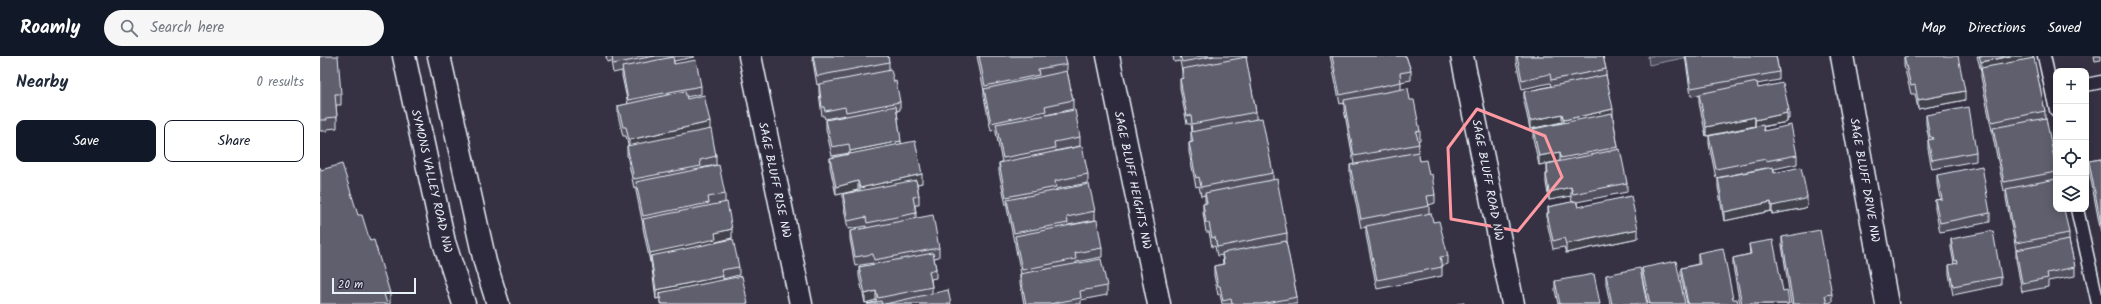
<!DOCTYPE html>
<meta charset="utf-8">
<style>
body{margin:0;font-family:Kalam,sans-serif;background:#f6f6f7;color:#1f2937}
.controls{position:absolute;right:12px;top:12px;display:grid;overflow:hidden;border-radius:8px;box-shadow:0 2px 10px #0003}
.controls button{width:36px;height:36px;display:grid;place-items:center;padding:0;border:0;border-bottom:1px solid #e0e1e3;background:#fff;color:#1f2937;font:20px sans-serif}
.scale{position:absolute;left:12px;bottom:10px;width:84px;box-sizing:border-box;padding-left:4px;border:2px solid #e8f1f8;border-top:0;font-size:11px;line-height:14px;white-space:nowrap;color:#e8f1f8;-webkit-text-stroke:3px #2f2a3d;paint-order:stroke}
.list{margin:0;padding:0;list-style:none}
h2{display:flex;justify-content:space-between;align-items:center;height:52px;margin:0;padding:0 16px;font-size:17px}
h2 small{font-size:13px;font-weight:400;color:#747a83}
.actions{display:flex;gap:8px;padding:12px 16px}
.actions a{flex:1;padding:9px 0;border:1px solid #111827;border-radius:8px;text-align:center;font-size:14px;color:#111827}
.actions .main{background:#111827;color:#fff}
.icon{flex:none;width:22px;height:22px;fill:none;stroke:currentColor;stroke-width:2;stroke-linecap:round;stroke-linejoin:round}
.map{position:relative;flex:none;width:1781px;height:248px;overflow:hidden}
header{display:flex;align-items:center;gap:24px;box-sizing:border-box;height:56px;padding:0 20px;background:#111827;color:#fff}
header strong{font-size:19px}
nav{display:flex;gap:22px;margin-inline-start:auto;font-size:14px}
.search{width:280px;height:36px;background:#f6f6f7;display:flex;align-items:center;gap:10px;box-sizing:border-box;padding:0 14px;border-radius:22px;color:#747a83;font-size:15px}
main{display:flex}
aside{flex:1;background:#fff}
.map>svg:first-child{display:block}
.green{fill:#4d4b5c;stroke:#9a9eaa}
.lines{fill:none;stroke-linecap:round;stroke-linejoin:round}
.service-casing{stroke:#e8f1f8;stroke-width:15}
.minor-casing{stroke:#e8f1f8;stroke-width:25}
.secondary-casing{stroke:#e8f1f8;stroke-width:25}
.service{stroke:#2f2a3d;stroke-width:12}
.minor{stroke:#2f2a3d;stroke-width:22}
.secondary{stroke:#2f2a3d;stroke-width:22}
.wall{fill:#53515f;stroke:#e8f1f8}
.shaded-wall{fill:#43424d;stroke:#e8f1f8}
.building{fill:#605e6e;stroke:#e8f1f8}
.marked{fill:none;stroke:#ff9aa2;stroke-width:3;stroke-linejoin:round}
.labels{text-anchor:middle;stroke-width:4;stroke-linejoin:round;paint-order:stroke}
.street-label{font-size:12px;fill:#e8f1f8;stroke:#2f2a3d}
</style>
<header>
<strong>Roamly</strong>
<div class="search"><svg class="icon" aria-label="search" viewBox="0 0 24 24"><circle cx="10" cy="10" r="6"/><path d="M15 15l6 6"/></svg>Search here</div>
<nav><a>Map</a><a>Directions</a><a>Saved</a></nav>
</header>
<main>
<aside>
<h2>Nearby<small>0 results</small></h2>
<ul class="list">
</ul>
<div class="actions"><a class="main">Save</a><a>Share</a></div>
</aside>
<div class="map">
<svg width="1781" height="248" viewBox="0 0 1781 248">
<rect width="100%" height="100%" fill="#363244"/>
<filter id="ink" filterUnits="userSpaceOnUse"><feTurbulence type="fractalNoise" baseFrequency=".025" numOctaves="2"/><feDisplacementMap in="SourceGraphic" scale="8" xChannelSelector="R" yChannelSelector="G"/><feConvolveMatrix kernelMatrix="1 2 1 2 8 2 1 2 1" color-interpolation-filters="sRGB"/></filter>
<g filter="url(#ink)">
<path class="green" d="M1328 0H1373L1329 9Z"/>
<g class="lines">
<defs>
<path id="service" d="M1724 0 1736 54
M1766 29 1781 26
M1757 153 1778 248"/>
<path id="minor" d="M430 0 481 248
M788 0 839 248
M1142 0 1193 248
M1522 0 1567 248"/>
<path id="secondary" d="M84 0 124 186 144 248
M119 0 165 206 178 248"/>
</defs>
<use href="#service" class="service-casing"/>
<use href="#minor" class="minor-casing"/>
<use href="#secondary" class="secondary-casing"/>
<use href="#service" class="service"/>
<use href="#minor" class="minor"/>
<use href="#secondary" class="secondary"/>
</g>
<path class="wall" d="M0 0 21 38V49H16L17 61V72L7 73V75H0Z
M286 0H374V1L354 5V8L381 30V38L366 41 367 43 390 73 396 100V109L381 112V113L405 138V146L412 182 396 186V187L419 211V219L403 223V224L428 248H340L339 242 336 243 331 206H330L323 172V169L316 135V131L314 132 307 99V90L308 89 306 80H303L298 59V50L308 48 302 20V15L293 17 291 5 287 6Z
M492 0H568L569 6V14L580 46V54L577 55 581 88 602 127 597 128 599 140V149H595L596 157V162L619 192V201L614 202 616 213V222L611 223 612 231V237L631 248H547L557 246 556 244 545 247 539 220V211L553 209V207L535 210 530 183V175L546 172V170L528 173 523 147V138L538 135V134L516 139 510 111V102L529 98V97L512 100 506 73V64L525 60V59L505 63 504 60H502L499 37V28L497 29Z
M657 0H745L747 8V15L753 44V53L726 59 760 81V90L735 95V96L768 118V127L736 133V134L775 155V164L748 169V170L782 192V201L756 206V208L787 230V239L761 244V248H704L700 227V218H701L695 189V186H694L687 152V149H686L679 116V107L682 106 676 77V74L671 75 664 41V35Z
M853 0H927V2L926 3 936 56V63L953 117V124L967 177V186L966 187 977 241V248H902L900 238 898 239 894 219V210L903 208 902 199 897 200 895 190 892 191 889 176H886L883 157V148H885V139L881 140 879 130 876 131 869 96V87L871 86V76H872L871 68H867L860 32V23H862V15L860 5 854 6Z
M1010 0H1086L1091 15V24L1081 26V34L1090 44 1100 75V84L1098 85 1099 88 1098 96 1100 105 1109 119 1115 139V147L1109 149V157L1128 200V208L1122 210V220L1057 233 1046 179V171L1041 172 1030 118V109L1034 108 1024 53V47L1020 48Z
M1196 0H1283L1286 13V19L1293 62 1298 91V94L1307 127V136L1257 146 1258 151 1318 182 1246 197 1244 191 1233 193 1227 166V157H1228V151L1252 146 1251 140 1229 144 1226 127V118H1227V108L1240 106V105L1219 109 1213 82V73L1243 67 1210 73 1204 45V36L1231 30 1230 27 1202 33 1196 5Z
M1365 0H1456L1459 16V24L1437 28 1438 32 1469 54V63H1467V66L1443 71 1444 75 1477 99V108L1454 113V117L1487 149 1485 152 1452 158 1451 155 1404 165 1398 131V122L1446 113V112L1396 122 1389 88V80L1435 71V70L1386 80 1379 47V39L1371 40Z
M1657 0H1713L1725 55V62L1736 112V153L1749 177V184L1755 211V220L1728 225V231L1702 236 1696 203V194L1686 142V135H1684L1673 81V75H1672L1661 21V15Z
M1774 0H1781V4L1775 5Z
M1584 1 1645 44 1598 53 1595 38H1591L1584 10Z
M1606 59 1656 96V105L1612 113 1608 93V84H1609L1606 68Z
M1781 103V177L1769 114V105Z
M1617 119 1670 157V166L1620 176 1615 153V144L1620 143 1617 128Z
M1462 181 1512 238V246L1507 247V248H1471L1462 189Z
M1631 183 1681 221V229L1633 239 1629 218V209L1634 208 1631 192Z
M1429 188 1463 235 1469 248H1420L1413 210V202L1430 198Z
M1378 197 1413 243 1418 248H1367L1361 220V212L1378 208Z
M1322 212 1365 248H1328L1322 221Z
M1286 219 1327 248H1290L1286 228Z
M1235 225 1280 248H1238L1235 234Z"/>
<path class="shaded-wall" d="M1690 0H1713V4L1661 12V15V6Z
M1645 35V44L1598 53V44Z
M1293 53V62L1244 72V64Z
M1467 57V66L1435 72V64Z
M1242 58V66L1210 73V65Z
M1435 61V70L1386 80V71Z
M390 66V75L309 92V84Z
M581 85V93L530 104V95Z
M1240 96V105L1219 109V100Z
M602 118V127L540 141V132Z
M538 125V134L516 139V131Z
M1251 131V140L1229 144V136Z
M1487 140V149L1485 152 1452 158V150Z
M1451 146V155L1404 165V156Z
M412 173V182L396 186V192L331 200V206H330V197L395 177Z
M1318 173V182L1246 197V188Z
M403 220V229L339 237V242L336 243V234Z
M556 235V244L545 247V238Z
M70 237V248H64V238Z"/>
<path class="building" d="M0 0H18L21 38H15L17 61 6 62 7 64H0Z
M292 0H335L293 8Z
M493 0H568L569 6 497 20Z
M659 0H745L747 8 718 13 719 19 665 30Z
M860 0H894L862 6Z
M1012 0H1086L1091 15 1080 17 1081 26 1020 39Z
M1197 0H1283L1286 13 1231 24 1230 18 1202 24Z
M1366 0H1456L1459 16 1371 32Z
M1588 0H1638L1645 35 1598 44 1595 29 1591 30 1584 1Z
M1659 0H1690L1661 6Z
M353 1 354 8 376 4 381 30 308 44 302 11Z
M926 1 936 56 872 68 871 59 867 60 860 23 864 22 862 13Z
M1714 2 1725 55 1672 66 1661 12Z
M571 14 574 26 576 25 580 46 526 56 525 51 505 55 504 51H502L499 28Z
M747 15 753 44 725 50 726 55 671 67 664 33Z
M1286 19 1293 53 1244 64 1242 58 1210 65 1204 36Z
M1437 26 1438 32 1463 27 1469 54H1466L1467 57 1435 64V61L1386 71 1379 38Z
M1088 32 1090 44H1094L1100 75 1096 76 1099 88 1034 100 1024 44Z
M365 35 367 43 384 39 390 66 309 84 306 71H303L298 50Z
M576 50 581 85 530 95 529 88 512 91 506 64Z
M1649 51 1656 96 1612 104 1608 84 1613 83 1612 81H1610L1606 59Z
M755 54 760 81 734 86 735 92 683 102 676 68Z
M1292 57 1298 91 1241 102 1240 96 1219 100 1213 73Z
M942 62 953 117 881 131 879 121 876 122 869 87 873 86 871 76Z
M1726 62 1736 112V116L1684 126 1673 72Z
M1443 69 1444 75 1471 69 1477 99 1446 105V103L1396 113 1389 80Z
M391 73 396 100 380 104 381 110 314 123 307 90Z
M595 85 602 118 540 132 538 125 516 131 510 102Z
M762 90 768 118 735 125 736 131 686 141 679 107Z
M1300 93 1307 127 1253 138 1251 131 1229 136 1226 118H1228L1227 108Z
M1098 96 1100 105 1106 104 1109 119 1112 118 1115 139 1107 140 1109 150 1041 163 1030 109Z
M1781 103V168L1769 105Z
M22 108 38 159H42L50 185 54 184 70 237 64 238 67 248H0V111L1 114Z
M399 109 405 138 388 141 389 147 323 160 316 126Z
M1662 110 1670 157 1620 167 1615 144 1622 143 1617 119Z
M1453 111 1454 117 1481 111 1487 140 1485 143 1452 150 1451 146 1404 156 1398 122Z
M957 123 967 177 897 191 895 181 892 182 889 167H886L883 148 887 147 885 137Z
M1736 123V153H1744L1749 177 1696 187 1686 133Z
M596 124 599 140 593 141 596 157 547 167 546 161 528 165 523 138Z
M769 128 775 155 747 161 748 167 694 177 687 144Z
M1311 140 1318 173 1246 188 1244 182 1233 185 1227 157H1229L1228 151 1256 145 1258 151Z
M407 146 412 173 395 177 396 183 330 197 323 163Z
M1111 157 1113 166 1119 165 1128 200 1120 201 1122 211 1057 224 1046 170Z
M613 159 619 192 554 204 553 198 535 201 530 175Z
M777 164 782 192 755 197 756 203 702 214 695 180Z
M1500 174 1512 238 1505 239 1507 248H1473L1462 181Z
M1673 175 1681 221 1633 230 1629 209 1638 207 1637 204 1635 205 1631 183Z
M413 183 419 211 401 214 403 220 336 234 331 200Z
M1453 184 1463 235 1467 234 1469 248H1422L1413 202 1431 198 1429 188Z
M1749 184 1755 211 1727 217 1728 222 1702 227 1696 194Z
M966 185 977 241 942 248H912L911 243 903 245 900 230H898L894 210 904 208 902 197Z
M1403 192 1413 243H1417L1418 248H1368L1361 212 1380 208 1378 197Z
M613 197 616 213 609 215 612 231 558 242 556 235 545 238 539 211Z
M781 203 787 230 760 235 761 242 729 248H706L700 218Z
M1356 205 1365 248H1330L1322 212Z
M1320 212 1327 248H1292L1286 219Z
M1274 218 1280 248H1240L1235 225Z
M422 220 428 248H342L339 237Z
M628 234 631 248H565Z
M561 245 562 248H547Z
M1144 247 1145 248H1137Z"/>
</g>
<path class="marked" d="M1157 53 1225 80 1242 121 1198 175 1131 163 1128 92Z"/>
<g class="labels">
<g class="street-label">
<text transform="translate(455 124) rotate(78)" y="4">SAGE BLUFF RISE NW</text>
<text transform="translate(813 124) rotate(78)" y="4">SAGE BLUFF HEIGHTS NW</text>
<text transform="translate(1168 124) rotate(79)" y="4">SAGE BLUFF ROAD NW</text>
<text transform="translate(1545 124) rotate(80)" y="4">SAGE BLUFF DRIVE NW</text>
<text transform="translate(112 125) rotate(77)" y="4">SYMONS VALLEY ROAD NW</text>
</g>
</g>
</svg>
<div class="controls">
<button>+</button>
<button>−</button>
<button><svg class="icon" aria-label="locate" viewBox="0 0 24 24"><circle cx="12" cy="12" r="6"/><path d="M12 2v4M12 18v4M2 12h4M18 12h4"/></svg></button>
<button><svg class="icon" aria-label="layers" viewBox="0 0 24 24"><path d="M12 4l9 5-9 5-9-5zM3 14l9 5 9-5"/></svg></button>
</div>
<div class="scale">20 m</div>
</div>
</main>
